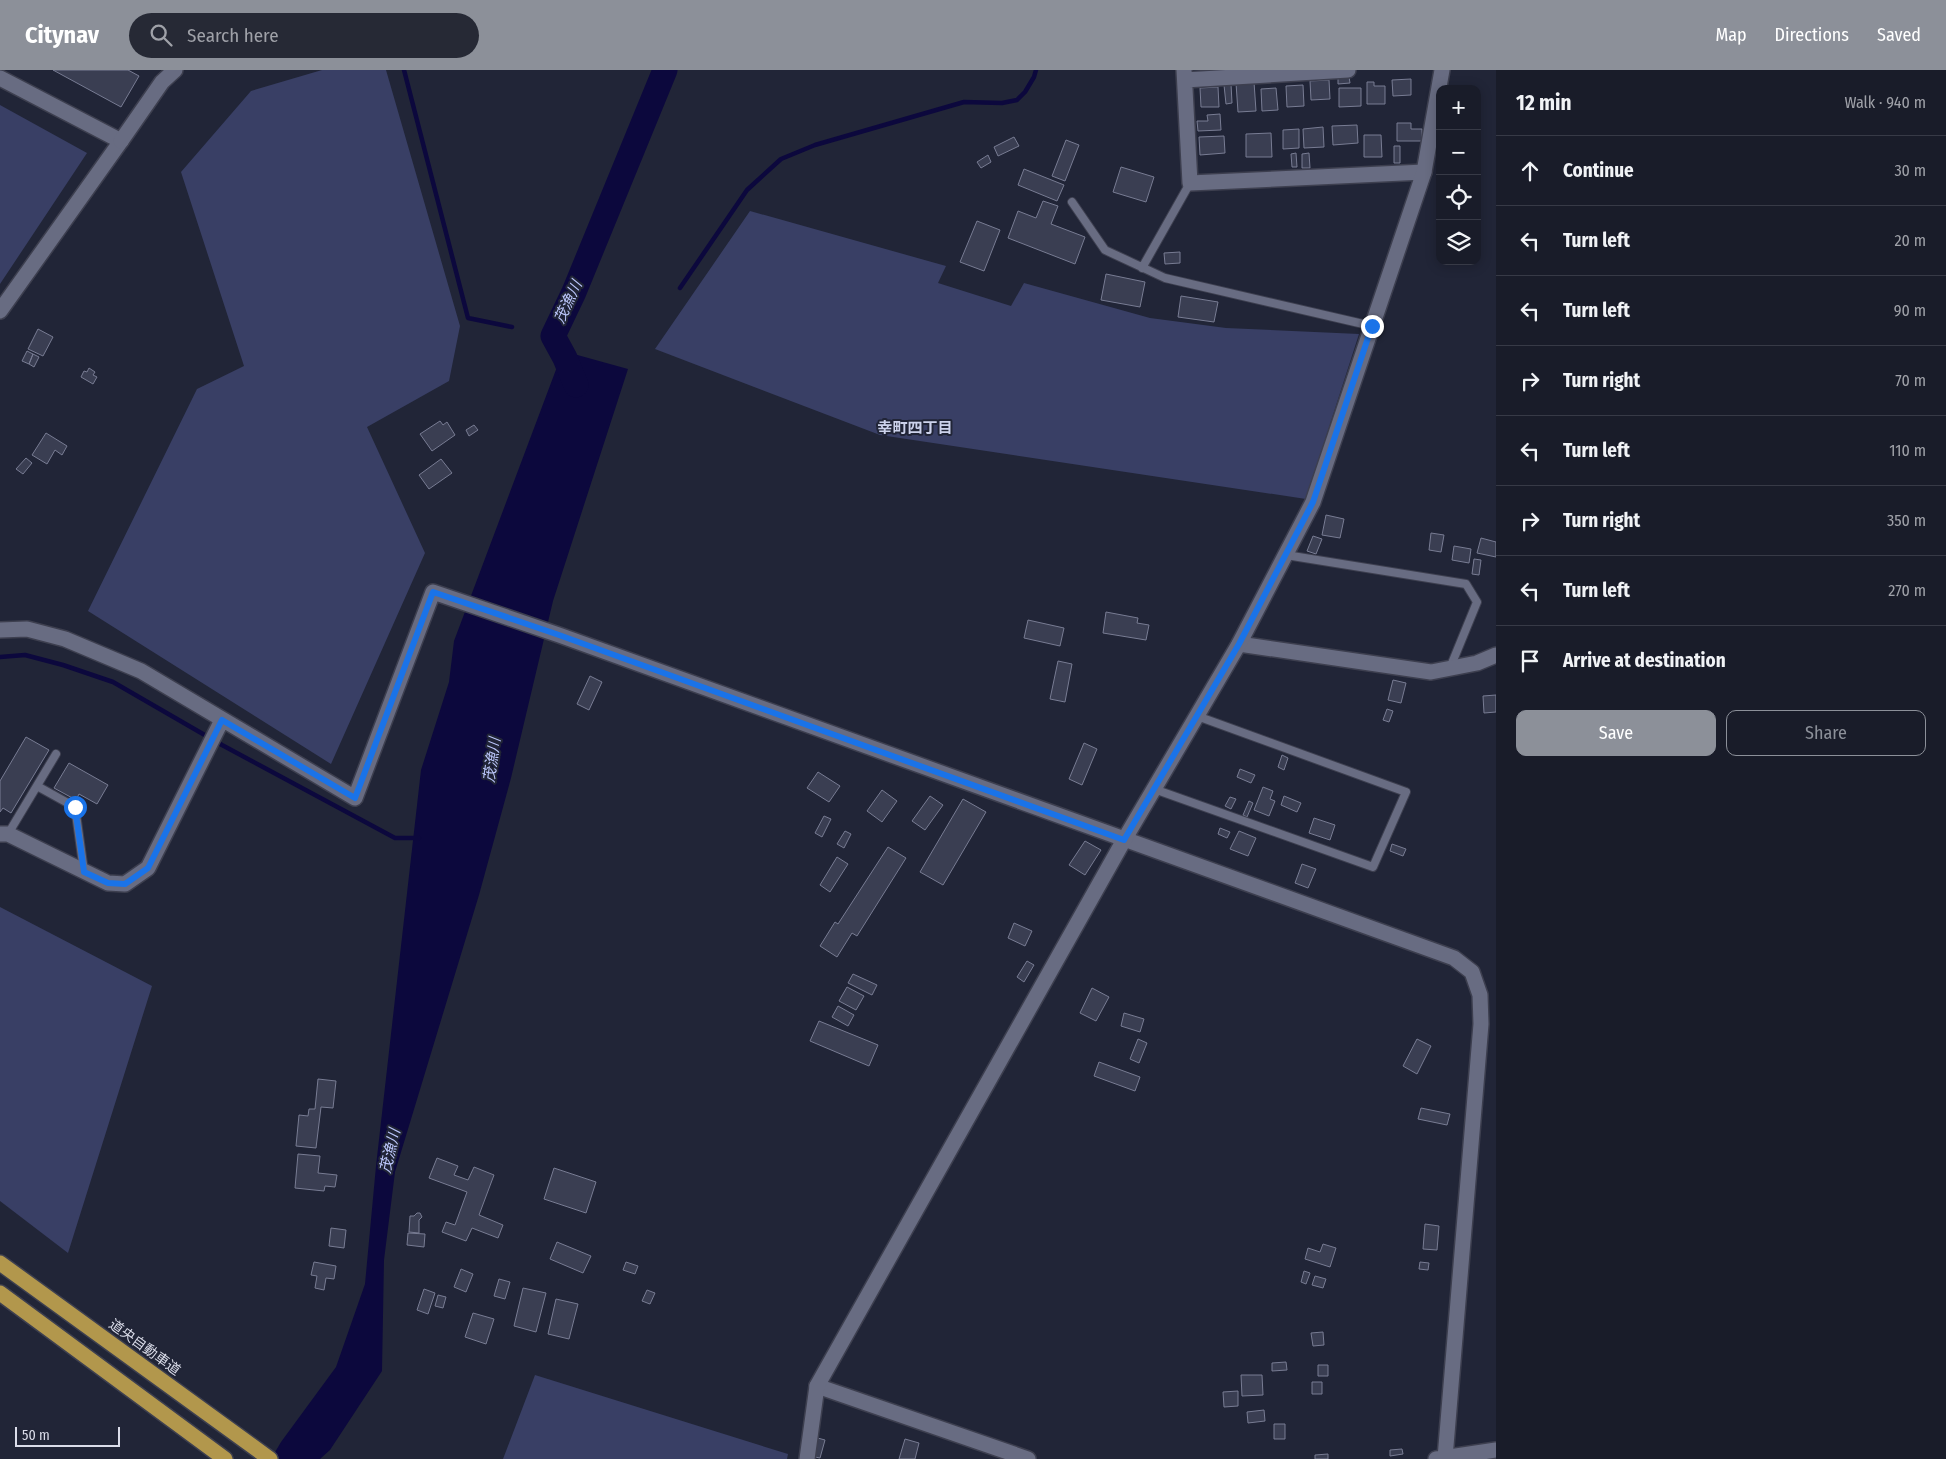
<!DOCTYPE html>
<meta charset="utf-8">
<style>
body{margin:0;font-family:"Fira Sans Condensed","Noto Sans JP",sans-serif;background:#262935;color:#f1f3f6}
.controls{position:absolute;right:15px;top:15px;display:grid;overflow:hidden;border-radius:10px;box-shadow:0 2px 12px #0003}
.controls button{width:45px;height:45px;display:grid;place-items:center;padding:0;border:0;border-bottom:1px solid #373a46;background:#191c29;color:#f1f3f6;font:25px sans-serif}
.scale{position:absolute;left:15px;bottom:12px;width:105px;box-sizing:border-box;padding-left:5px;border:2px solid #dbddea;border-top:0;font-size:14px;line-height:18px;white-space:nowrap;color:#dbddea;-webkit-text-stroke:4px #212537;paint-order:stroke}
.stop{position:absolute;width:15px;height:15px;margin:-11px;border:4px solid #1a73e8;border-radius:50%;background:#fff}
.stop.end{background:#1a73e8;border-color:#fff;box-shadow:0 1px 5px #0008}
.list{margin:0;padding:0;list-style:none}
h2{display:flex;justify-content:space-between;align-items:center;height:65px;margin:0;padding:0 20px;font-size:21px}
h2 small{font-size:16px;font-weight:400;color:#9fa1a8}
.list li{display:grid;grid-template-columns:32px 1fr auto;gap:15px;align-items:center;box-sizing:border-box;height:70px;padding:0 20px;border-top:1px solid #373a46}
.list b{display:block;font-size:19px;white-space:nowrap}
.list em{font-size:16px;font-style:normal;color:#9fa1a8}
.actions{display:flex;gap:10px;padding:15px 20px}
.actions a{flex:1;padding:11px 0;border:1px solid #8c9099;border-radius:10px;text-align:center;font-size:18px;color:#8c9099}
.actions .main{background:#8c9099;color:#fff}
.icon{flex:none;width:28px;height:28px;fill:none;stroke:currentColor;stroke-width:2;stroke-linecap:round;stroke-linejoin:round}
.map{position:relative;flex:none;width:1496px;height:1389px;overflow:hidden}
header{display:flex;align-items:center;gap:30px;box-sizing:border-box;height:70px;padding:0 25px;background:#8c9099;color:#fff}
header strong{font-size:24px}
nav{display:flex;gap:28px;margin-inline-start:auto;font-size:18px}
.search{width:350px;height:45px;background:#262935;display:flex;align-items:center;gap:12px;box-sizing:border-box;padding:0 18px;border-radius:28px;color:#9fa1a8;font-size:19px}
main{display:flex}
aside{flex:1;background:#191c29}
.map>svg:first-child{display:block}
.green{fill:#393f65}
.water{fill:#0c083d}
.lines{fill:none;stroke-linecap:round;stroke-linejoin:round}
.stream{stroke:#0c083d;stroke-width:4.5}
.river{stroke:#0c083d;stroke-width:25}
.building{fill:#3a3e52;stroke:#787c93}
.lane-casing{stroke:#3d3f4f;stroke-width:10}
.street-casing{stroke:#3d3f4f;stroke-width:18}
.secondary-casing{stroke:#3d3f4f;stroke-width:18}
.highway-casing{stroke:#3d3f4f;stroke-width:18}
.lane{stroke:#686c82;stroke-width:8}
.street{stroke:#686c82;stroke-width:15}
.secondary{stroke:#686c82;stroke-width:15}
.highway{stroke:#b2974c;stroke-width:15}
.route{stroke:#1a73e8;stroke-width:6}
.labels{text-anchor:middle;stroke-width:4;stroke-linejoin:round;paint-order:stroke}
.street-label{font-size:14px;fill:#dbddea;stroke:#212537}
.water-label{font-size:15px;font-style:italic;fill:#bcc7fc;stroke:#212537}
.neighbourhood-label{font-size:15px;font-weight:bold;fill:#ccd2eb;stroke:#212537}
</style>
<header>
<strong>Citynav</strong>
<div class="search"><svg class="icon" aria-label="search" viewBox="0 0 24 24"><circle cx="10" cy="10" r="6"/><path d="M15 15l6 6"/></svg>Search here</div>
<nav><a>Map</a><a>Directions</a><a>Saved</a></nav>
</header>
<main>
<div class="map">
<svg width="1496" height="1389" viewBox="0 0 1496 1389">
<rect width="100%" height="100%" fill="#212537"/>
<path class="green" d="M322 0H386L460 256 449 311 367 357 425 483 331 694 88 541 197 319 244 296 181 102 251 21Z
M0 35 87 83 0 214Z
M750 141 946 196 938 213 1011 236 1024 213 1150 248 1226 258 1359 264 1306 429 880 365 655 279Z
M0 837 152 916 68 1183 0 1131Z
M535 1305 788 1384 787 1389H503Z"/>
<path class="water" d="M563 281 628 299 553 531 511 708 479 825 395 1102 384 1190 382 1301 330 1380 320 1389H271L281 1372 336 1297 365 1214 376 1096 421 700 449 612 454 571Z"/>
<g class="lines">
<path class="stream" d="M404 0 468 248 512 257
M680 218 747 120 781 89 815 75 964 32 1002 33 1017 30 1025 22 1034 7 1036 0
M0 587 25 585 63 595 113 612 222 675 395 768H419"/>
<path class="river" d="M576 315 565 288 553 266 574 222 665 0"/>
</g>
<path class="building" d="M53 0H128L139 6 121 37Z
M1349 7 1350 13 1338 14V8Z
M1411 9V25L1393 26 1392 10Z
M1329 10 1330 29 1311 30 1310 11Z
M1254 12 1256 41 1238 42 1236 13Z
M1367 12H1374V16H1385V34H1367Z
M1231 14 1232 33 1226 34 1224 15Z
M1303 15 1304 36 1287 37 1286 16Z
M1218 17 1219 37H1201L1200 18Z
M1276 18 1278 40 1262 41 1261 19Z
M1339 18H1361V36L1339 37Z
M1220 44 1221 60 1198 61 1197 51H1208L1207 45Z
M1397 53H1411V59H1422V71H1397Z
M1357 55 1358 73 1333 75 1332 56Z
M1323 57 1324 77 1304 78 1303 59Z
M1299 59V78L1283 79V60Z
M1271 63 1272 87H1246V64Z
M1364 65H1381L1382 87H1364Z
M1224 66 1225 83 1200 85 1199 67Z
M1014 67 1019 76 998 86 994 77Z
M1066 70 1079 75 1065 111 1052 106Z
M1394 76H1400V93H1394Z
M1296 83 1297 97H1292L1291 84Z
M1309 83 1310 98H1302V84Z
M988 85 991 92 981 98 977 92Z
M1121 97 1154 107 1146 132 1113 122Z
M1024 99 1064 115 1057 131 1018 115Z
M1043 131 1058 136 1051 154 1085 167 1075 194 1008 168 1018 141 1036 148Z
M977 151 1000 160 984 201 960 192Z
M1180 182V193L1165 194 1164 183Z
M1106 204 1145 212 1140 237 1101 230Z
M1181 226 1218 232 1214 252 1178 247Z
M38 259 53 267 43 286 28 279Z
M27 281 33 284 29 294 22 291Z
M33 284 39 287 34 297 29 294Z
M89 298 95 302 93 305 97 307 93 314 81 307 84 301 87 302Z
M440 351 443 355 447 352 455 365 432 381 420 364Z
M474 355 478 360 469 366 466 360Z
M46 363 67 376 62 385 55 380 47 394 32 385Z
M26 388 32 393 23 404 16 399Z
M441 389 452 403 429 419 419 405Z
M1326 445 1344 449 1340 468 1322 465Z
M1431 463 1444 465 1441 482 1429 480Z
M1313 466 1322 469 1316 484 1307 481Z
M1481 468 1496 472V487L1477 483Z
M1454 476 1471 479 1469 493 1452 490Z
M1474 489 1481 490 1479 505 1472 504Z
M1106 542 1138 548 1137 553 1149 555 1146 570 1103 563Z
M1028 550 1064 558 1060 576 1024 568Z
M1058 591 1072 594 1065 632 1050 629Z
M590 606 602 612 589 640 577 634Z
M1393 610 1406 613 1401 633 1388 630Z
M1496 625V642L1484 643 1483 626Z
M1387 639 1393 641 1389 652 1383 650Z
M26 667 49 680 11 743 3 738 0 742V711Z
M1084 673 1097 679 1082 715 1069 709Z
M1282 685 1288 688 1284 700 1278 697Z
M69 693 108 715 97 734 79 724 76 730 54 718Z
M1240 699 1255 705 1251 713 1237 707Z
M818 702 840 716 829 732 807 718Z
M1263 717 1273 721 1270 729 1275 731 1269 746 1254 740Z
M882 720 897 731 882 752 867 741Z
M930 726 943 735 925 760 912 751Z
M1284 726 1301 733 1297 742 1281 735Z
M1230 727 1236 729 1231 739 1225 736Z
M963 729 986 742 943 815 920 802Z
M1249 731 1253 733 1247 747 1243 745Z
M824 746 831 749 822 767 815 763Z
M1314 748 1335 755 1330 770 1309 763Z
M1220 758 1230 762 1227 768 1218 764Z
M845 761 851 764 844 778 837 774Z
M1239 761 1256 768 1248 786 1230 779Z
M1085 771 1101 780 1085 805 1069 795Z
M1392 774 1406 779 1403 786 1390 781Z
M888 777 906 788 857 866 852 863 837 887 820 876 835 852 838 854Z
M837 787 848 794 830 822 820 815Z
M1302 794 1316 799 1308 818 1295 813Z
M1014 853 1032 861 1025 876 1008 868Z
M1027 891 1034 895 1024 912 1017 907Z
M853 904 877 915 872 925 848 913Z
M847 917 864 926 856 940 839 931Z
M1092 918 1109 927 1096 951 1080 943Z
M838 936 854 945 848 956 832 947Z
M1124 943 1144 949 1140 962 1121 956Z
M819 951 878 975 869 996 810 971Z
M1138 969 1147 973 1139 993 1130 989Z
M1417 969 1431 976 1417 1004 1403 996Z
M1099 992 1140 1007 1135 1021 1094 1006Z
M318 1009 336 1011 333 1038 321 1037 316 1078 296 1076 299 1045 308 1046 309 1039H315Z
M1421 1038 1450 1044 1447 1055 1418 1049Z
M298 1084 320 1086 318 1103 337 1105 335 1117 325 1116 324 1121 295 1118Z
M437 1088 458 1096 454 1105 468 1110 474 1097 494 1105 479 1145 503 1155 498 1168 472 1158 466 1171 442 1162 446 1152 455 1155 467 1122 429 1108Z
M554 1098 596 1112 586 1143 544 1129Z
M417 1143H420L422 1147 419 1150V1163L409 1162 410 1146H414Z
M1425 1154 1439 1156 1437 1180 1423 1179Z
M331 1158 346 1160 344 1178 329 1176Z
M408 1163 425 1164 424 1177 407 1175Z
M557 1172 591 1186 583 1203 550 1189Z
M1323 1174 1336 1178 1330 1197 1305 1189 1308 1178 1320 1182Z
M314 1192 336 1196 334 1209 326 1208 324 1220 315 1218 317 1206 311 1205Z
M626 1192 638 1196 635 1204 623 1200Z
M1420 1192 1429 1193 1428 1200 1419 1199Z
M461 1199 473 1204 466 1222 454 1217Z
M1304 1201 1310 1203 1306 1214 1301 1212Z
M1315 1206 1326 1209 1323 1218 1312 1215Z
M499 1209 510 1212 505 1229 494 1226Z
M523 1218 546 1223 536 1262 514 1256Z
M424 1219 435 1223 428 1244 417 1240Z
M647 1220 655 1223 650 1234 642 1231Z
M438 1225 446 1227 443 1238 435 1236Z
M556 1229 578 1234 569 1269 548 1264Z
M473 1243 494 1249 486 1274 465 1267Z
M1323 1262 1324 1275 1313 1276 1311 1263Z
M1286 1292 1287 1300 1272 1301V1293Z
M1318 1295H1328V1306H1318Z
M1241 1305H1262L1263 1325 1242 1326Z
M1312 1312H1322V1324H1312Z
M1238 1321V1336L1224 1337 1223 1322Z
M1264 1340 1265 1351 1248 1353 1247 1342Z
M1274 1354H1285V1369H1274Z
M814 1367 825 1370 820 1388 810 1386Z
M905 1369 919 1373 915 1389H899Z
M1402 1379 1403 1384 1390 1386V1380Z
M1328 1384V1389H1315V1385Z"/>
<g class="lines">
<defs>
<path id="lane" d="M1072 132 1105 180 1165 208 1372 256
M1142 198 1190 113
M1286 485 1466 514 1477 532 1450 598
M37 716 75 737 84 801
M1154 719 1373 797 1406 722 1197 646
M8 764 56 684"/>
<path id="street" d="M1184 0 1190 113 1424 102
M0 8 121 71 0 241
M1185 10 1348 0
M0 560 27 559 65 569 141 601 355 728 433 522 559 565 1454 888 1472 902 1480 925 1481 954 1445 1388
M1239 574 1431 602 1477 593 1496 585
M0 764H8L108 813 125 814 148 798 222 650
M817 1316 1028 1389
M1436 1389 1496 1380"/>
<path id="secondary" d="M121 71 162 12 175 0
M807 1389 817 1316 1124 770 1239 574 1313 432 1424 102 1442 0"/>
<path id="highway" d="M0 1193 270 1389
M0 1223 225 1389"/>
</defs>
<use href="#lane" class="lane-casing"/>
<use href="#street" class="street-casing"/>
<use href="#secondary" class="secondary-casing"/>
<use href="#highway" class="highway-casing"/>
<use href="#lane" class="lane"/>
<use href="#street" class="street"/>
<use href="#secondary" class="secondary"/>
<use href="#highway" class="highway"/>
</g>
<g class="lines">
<path class="route" d="M75 737 84 802 108 813 125 814 148 798 222 650 355 728 433 522 559 565 1124 770 1239 574 1313 432 1372 256"/>
</g>
<g class="labels">
<g class="street-label">
<text transform="translate(145 1277) rotate(36)" y="5">道央自動車道</text>
</g>
<g class="water-label">
<text transform="translate(568 232) rotate(-65)" y="5">茂漁川</text>
<text transform="translate(492 690) rotate(-82)" y="5">茂漁川</text>
<text transform="translate(390 1081) rotate(-77)" y="5">茂漁川</text>
</g>
<g class="neighbourhood-label">
<text x="915" y="363">幸町四丁目</text>
</g>
</g>
</svg>
<div class="controls">
<button>+</button>
<button>−</button>
<button><svg class="icon" aria-label="locate" viewBox="0 0 24 24"><circle cx="12" cy="12" r="6"/><path d="M12 2v4M12 18v4M2 12h4M18 12h4"/></svg></button>
<button><svg class="icon" aria-label="layers" viewBox="0 0 24 24"><path d="M12 4l9 5-9 5-9-5zM3 14l9 5 9-5"/></svg></button>
</div>
<div class="scale">50 m</div>
<div class="stop" style="left:75px;top:737px"></div>
<div class="stop end" style="left:1372px;top:256px"></div>
</div>
<aside>
<h2>12 min<small>Walk · 940 m</small></h2>
<ul class="list">
<li><svg class="icon" aria-label="ahead" viewBox="0 0 24 24"><path d="M12 20V5M6 11l6-6 6 6"/></svg><div><b>Continue</b></div><em>30 m</em></li>
<li><svg class="icon" aria-label="left" viewBox="0 0 24 24"><path d="M17 20v-9H6M10 6l-5 5 5 5"/></svg><div><b>Turn left</b></div><em>20 m</em></li>
<li><svg class="icon" aria-label="left" viewBox="0 0 24 24"><path d="M17 20v-9H6M10 6l-5 5 5 5"/></svg><div><b>Turn left</b></div><em>90 m</em></li>
<li><svg class="icon" aria-label="right" viewBox="0 0 24 24"><path d="M7 20v-9h11M14 6l5 5-5 5"/></svg><div><b>Turn right</b></div><em>70 m</em></li>
<li><svg class="icon" aria-label="left" viewBox="0 0 24 24"><path d="M17 20v-9H6M10 6l-5 5 5 5"/></svg><div><b>Turn left</b></div><em>110 m</em></li>
<li><svg class="icon" aria-label="right" viewBox="0 0 24 24"><path d="M7 20v-9h11M14 6l5 5-5 5"/></svg><div><b>Turn right</b></div><em>350 m</em></li>
<li><svg class="icon" aria-label="left" viewBox="0 0 24 24"><path d="M17 20v-9H6M10 6l-5 5 5 5"/></svg><div><b>Turn left</b></div><em>270 m</em></li>
<li><svg class="icon" aria-label="arrive" viewBox="0 0 24 24"><path d="M6 21V4h12l-3 4 3 4H6"/></svg><div><b>Arrive at destination</b></div></li>
</ul>
<div class="actions"><a class="main">Save</a><a>Share</a></div>
</aside>
</main>
